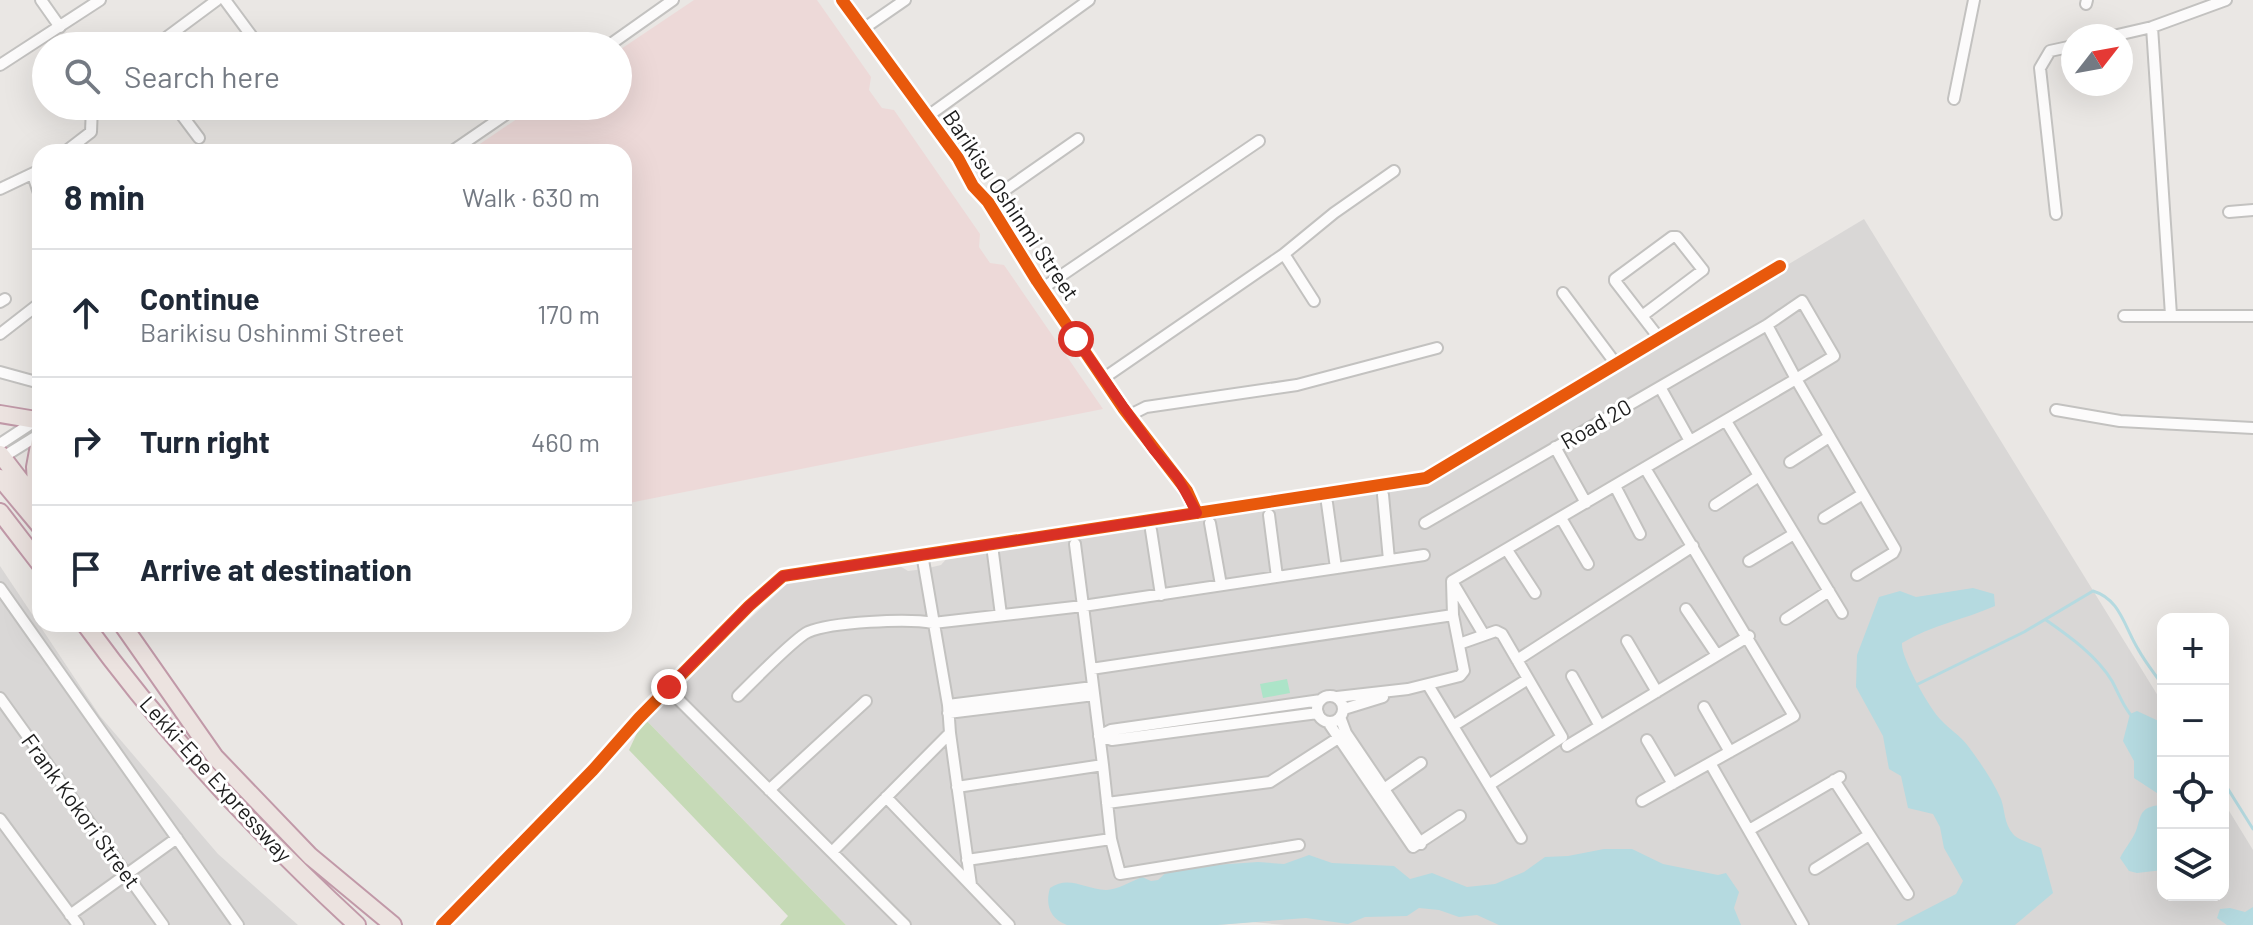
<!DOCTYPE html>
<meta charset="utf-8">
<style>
body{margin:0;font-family:Barlow,sans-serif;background:#f2f2f3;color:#1f2937}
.controls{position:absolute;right:24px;bottom:24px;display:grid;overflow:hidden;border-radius:16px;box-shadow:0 8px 32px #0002}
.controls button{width:72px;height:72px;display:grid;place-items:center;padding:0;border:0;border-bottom:2px solid #e0e1e3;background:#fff;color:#1f2937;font:40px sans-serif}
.compass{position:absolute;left:2061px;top:24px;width:72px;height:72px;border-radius:50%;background:#fff;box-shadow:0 8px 32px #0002;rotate:59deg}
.stop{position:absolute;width:24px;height:24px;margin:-18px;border:6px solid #d93025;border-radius:50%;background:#fff}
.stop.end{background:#d93025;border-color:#fff;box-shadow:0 2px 8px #0008}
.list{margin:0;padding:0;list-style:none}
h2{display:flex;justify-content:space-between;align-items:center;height:104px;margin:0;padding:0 32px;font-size:34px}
h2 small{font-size:26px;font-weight:400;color:#747a83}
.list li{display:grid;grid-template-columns:52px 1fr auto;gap:24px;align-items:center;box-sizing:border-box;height:128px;padding:0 32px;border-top:2px solid #e0e1e3}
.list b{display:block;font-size:30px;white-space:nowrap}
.list p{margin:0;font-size:26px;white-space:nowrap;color:#747a83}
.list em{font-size:26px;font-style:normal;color:#747a83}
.icon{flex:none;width:44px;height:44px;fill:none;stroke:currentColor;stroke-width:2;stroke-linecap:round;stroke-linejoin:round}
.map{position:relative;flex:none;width:2253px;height:925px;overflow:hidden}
.search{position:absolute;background:#fff;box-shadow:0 8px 32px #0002;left:32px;top:32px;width:600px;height:88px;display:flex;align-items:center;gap:20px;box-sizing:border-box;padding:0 28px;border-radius:44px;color:#747a83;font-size:30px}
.panel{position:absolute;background:#fff;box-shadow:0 8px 32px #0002;left:32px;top:144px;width:600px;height:488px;border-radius:24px}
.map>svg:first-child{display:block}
.residential{fill:#d9d7d6}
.commercial{fill:#edd9d8}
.forest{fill:#c6dab7}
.pitch{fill:#ace4c8}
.water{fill:#b5dae0}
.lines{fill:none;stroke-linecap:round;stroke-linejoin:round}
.stream{stroke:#b5dae0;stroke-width:3}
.minor-casing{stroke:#c3c2c0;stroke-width:14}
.trunk-casing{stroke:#c199a8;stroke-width:20}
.minor{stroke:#fcfbfb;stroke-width:10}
.trunk{stroke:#ece3e0;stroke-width:16}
.cycleway-casing{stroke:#fff;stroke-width:17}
.cycleway{stroke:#e8590c;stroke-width:12}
.route{stroke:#d93025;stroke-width:10}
.labels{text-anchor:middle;stroke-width:6;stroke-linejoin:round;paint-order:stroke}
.street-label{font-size:22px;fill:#1c1c1c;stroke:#fff}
</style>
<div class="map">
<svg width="2253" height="925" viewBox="0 0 2253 925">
<rect width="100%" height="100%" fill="#eae7e4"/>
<path class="residential" d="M1864 219 2163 704V895H2223V801L2253 850V925H1285L1252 922 1217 925H846L644 718 788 583 895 563 908 571 924 569 941 565 949 556 1427 481Z
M0 566 100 716 218 854 298 925H0Z"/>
<path class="commercial" d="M694 0H817L871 77 869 90 882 108 894 110 980 234 979 247 990 263 1004 265 1103 409 624 504V152H468L536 106H618V51Z"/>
<path class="forest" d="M644 718 846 925H780L788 916 629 750Z"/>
<path class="pitch" d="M1287 679 1290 693 1263 698 1260 684Z"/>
<path class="water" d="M1973 588 1994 594 1995 606C1963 620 1932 625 1902 643 1900 656 1930 710 1941 720 1949 729 1961 736 1968 746 1980 762 1993 781 2001 799 2005 810 2004 824 2013 834 2018 840 2033 844 2041 848L2053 893 2015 925H1896L1956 894 1963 881 1944 848 1940 827 1933 814 1908 808 1901 776 1889 769 1883 736 1856 687 1857 655 1879 597 1900 591 1916 597Z
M2137 711 2163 723V797L2134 778V761L2123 741 2130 714Z
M2163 804V870L2137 873 2129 871 2120 858C2125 848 2134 838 2137 828 2142 809 2143 808 2163 804Z
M1604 849H1632L1663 864 1718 875 1726 873 1739 892 1734 908 1741 925H1499L1477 915 1459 917 1439 910 1419 908 1407 916 1365 917 1348 924 1306 918 1217 925H1067C1050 919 1045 905 1050 888 1069 875 1084 889 1106 890 1117 890 1132 881 1142 877L1151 881 1158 880 1171 868 1258 862 1284 864 1309 855 1332 863 1394 866 1410 879 1432 873 1467 887 1495 884 1524 872 1545 857 1568 856Z
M2253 907V925H2227L2217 918 2220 909 2230 908 2245 912Z"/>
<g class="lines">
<path class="stream" d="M2046 620C2069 636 2097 656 2112 681 2118 692 2122 704 2130 714
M1918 684 2024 632 2093 591C2120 599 2124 626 2138 649 2145 662 2155 674 2163 686
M2223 781 2253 829"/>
<defs>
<path id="minor" d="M41 0 60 27
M225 0 259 46
M842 0 958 158 973 186 988 202 1037 281 1123 408 1187 491 1197 513
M2086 4 2087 0
M2152 27 2171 315
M863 29 905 0
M2113 36 2152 27 2226 0
M155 46 217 0
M608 46 673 0
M0 65 100 0
M1954 99 1974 0
M175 106 199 138
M928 116 1089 0
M65 152 91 132 92 106
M451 152 518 106
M33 175 40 196
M0 189 40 170
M988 202 1078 139
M2229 212 2253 210
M2056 214 2040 68 2050 51 2073 46
M1284 254 1314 301
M1043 288 1259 141
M1563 293 1616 364
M0 302 5 299
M1642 316 1703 270 1677 237H1672L1615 279V281L1659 338
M2124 316H2253
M0 334 40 303
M0 372 40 383
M1104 378 1284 254 1334 213 1394 171
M1660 387 1690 441
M2056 410 2120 421 2253 428
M1130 415 1146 407 1297 385 1437 348
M1726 421 1842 613
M0 444 35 421
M1555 447 1586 503
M3 457 40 434
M1790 462 1829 437
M1615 486 1640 534
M1383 495 1389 560
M1327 503 1336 568
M1715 505 1759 476
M1269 515 1277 577
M1561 518 1588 564
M1824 518 1863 494
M1210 523 1221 585
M1425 523 1767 325 1802 301 1834 356 1796 379 1895 549 1893 553 1857 575
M1151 530 1161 595
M1075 544 1083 606 1424 555
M1507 550 1535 593
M993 553 1001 615
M1749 561 1794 534
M1453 583 1484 635
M0 588 238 925
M1686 609 1717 655
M1786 619 1829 591
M1627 641 1657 692
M1459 644 1496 631 1502 634 1562 737 1489 785
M1517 660 1693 546
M1091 669 1453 615 1452 581 1796 379 1767 325
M1572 676 1600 726
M1428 685 1521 838
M1317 709a13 13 0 1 1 26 0a13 13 0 1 1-26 0Z
M675 696 905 925
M738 696C751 683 795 638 808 632 831 622 908 618 933 623L1083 606 1103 765
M1337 697 1408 689 1460 676 1464 671 1453 615
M0 698 163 925
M948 705 1093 687
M1704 707 1730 752
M1344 709 1383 697
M948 713 1094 695
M1340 717 1346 733 1421 844
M1328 722 1413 847 1460 816
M1453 726 1528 679
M950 733 971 885
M1099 736 1111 730 1321 700
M1099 736 1112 740 1318 713
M1647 740 1673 784
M1567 746 1749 636
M1710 763 1803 925
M1834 780 1908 894
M957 787 1103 765 1111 839 1120 874 1299 845
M769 790 866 701
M1381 791 1421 763
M886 797 1009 925
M1642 801 1794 716 1645 468
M1107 803 1270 782 1346 733
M0 819 78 925
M1749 830 1840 777
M832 852 950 733 948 705 922 554
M967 860 1111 839
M1815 869 1869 835
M70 915 177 838
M442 925 593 770 639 718 749 606 783 576 1426 478 1780 266"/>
<path id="trunk" d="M0 414 36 420
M0 454 40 506
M0 478 40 526
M37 501 35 467 40 440
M0 512 40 564
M85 624C165 734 257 833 357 925
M122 624 215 757 310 856 393 925"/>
</defs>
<use href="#minor" class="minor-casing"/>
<use href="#trunk" class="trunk-casing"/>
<use href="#minor" class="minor"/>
<use href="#trunk" class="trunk"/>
<defs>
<path id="cycleway" d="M842 0 958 158 973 186 988 202 1037 281 1123 408 1187 491 1197 513
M442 925 593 770 639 718 749 606 783 576 1426 478 1780 266"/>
</defs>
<use href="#cycleway" class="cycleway-casing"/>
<use href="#cycleway" class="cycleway"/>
</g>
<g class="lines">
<path class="route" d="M669 687 749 606 783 576 1197 513 1177 477 1153 449 1076 339"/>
</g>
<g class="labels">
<g class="street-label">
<text transform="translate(1011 205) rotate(56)" y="8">Barikisu Oshinmi Street</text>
<text transform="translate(1596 424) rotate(-30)" y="8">Road 20</text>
<text transform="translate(216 779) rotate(48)" y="8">Lekki-Epe Expressway</text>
<text transform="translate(81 811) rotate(54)" y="8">Frank Kokori Street</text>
</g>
</g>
</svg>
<div class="controls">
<button>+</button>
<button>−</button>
<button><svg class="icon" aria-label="locate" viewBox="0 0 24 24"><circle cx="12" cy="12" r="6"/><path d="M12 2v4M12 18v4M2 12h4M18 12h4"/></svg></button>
<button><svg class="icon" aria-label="layers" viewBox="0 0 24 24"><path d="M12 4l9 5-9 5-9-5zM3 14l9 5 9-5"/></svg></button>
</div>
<svg class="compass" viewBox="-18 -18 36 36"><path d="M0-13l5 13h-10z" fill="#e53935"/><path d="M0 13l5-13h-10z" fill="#747a83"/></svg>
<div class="stop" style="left:1076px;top:339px"></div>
<div class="stop end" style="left:669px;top:687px"></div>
<div class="search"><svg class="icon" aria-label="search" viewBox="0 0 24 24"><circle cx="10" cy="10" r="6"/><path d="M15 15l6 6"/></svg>Search here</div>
<section class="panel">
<h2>8 min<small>Walk · 630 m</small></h2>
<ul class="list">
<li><svg class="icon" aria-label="ahead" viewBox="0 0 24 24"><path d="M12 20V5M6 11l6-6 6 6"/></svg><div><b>Continue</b><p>Barikisu Oshinmi Street</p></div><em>170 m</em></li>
<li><svg class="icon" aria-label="right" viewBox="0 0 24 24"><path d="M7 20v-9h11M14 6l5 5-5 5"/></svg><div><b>Turn right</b></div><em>460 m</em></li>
<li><svg class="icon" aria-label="arrive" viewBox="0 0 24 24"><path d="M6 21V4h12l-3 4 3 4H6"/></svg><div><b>Arrive at destination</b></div></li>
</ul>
</section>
</div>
